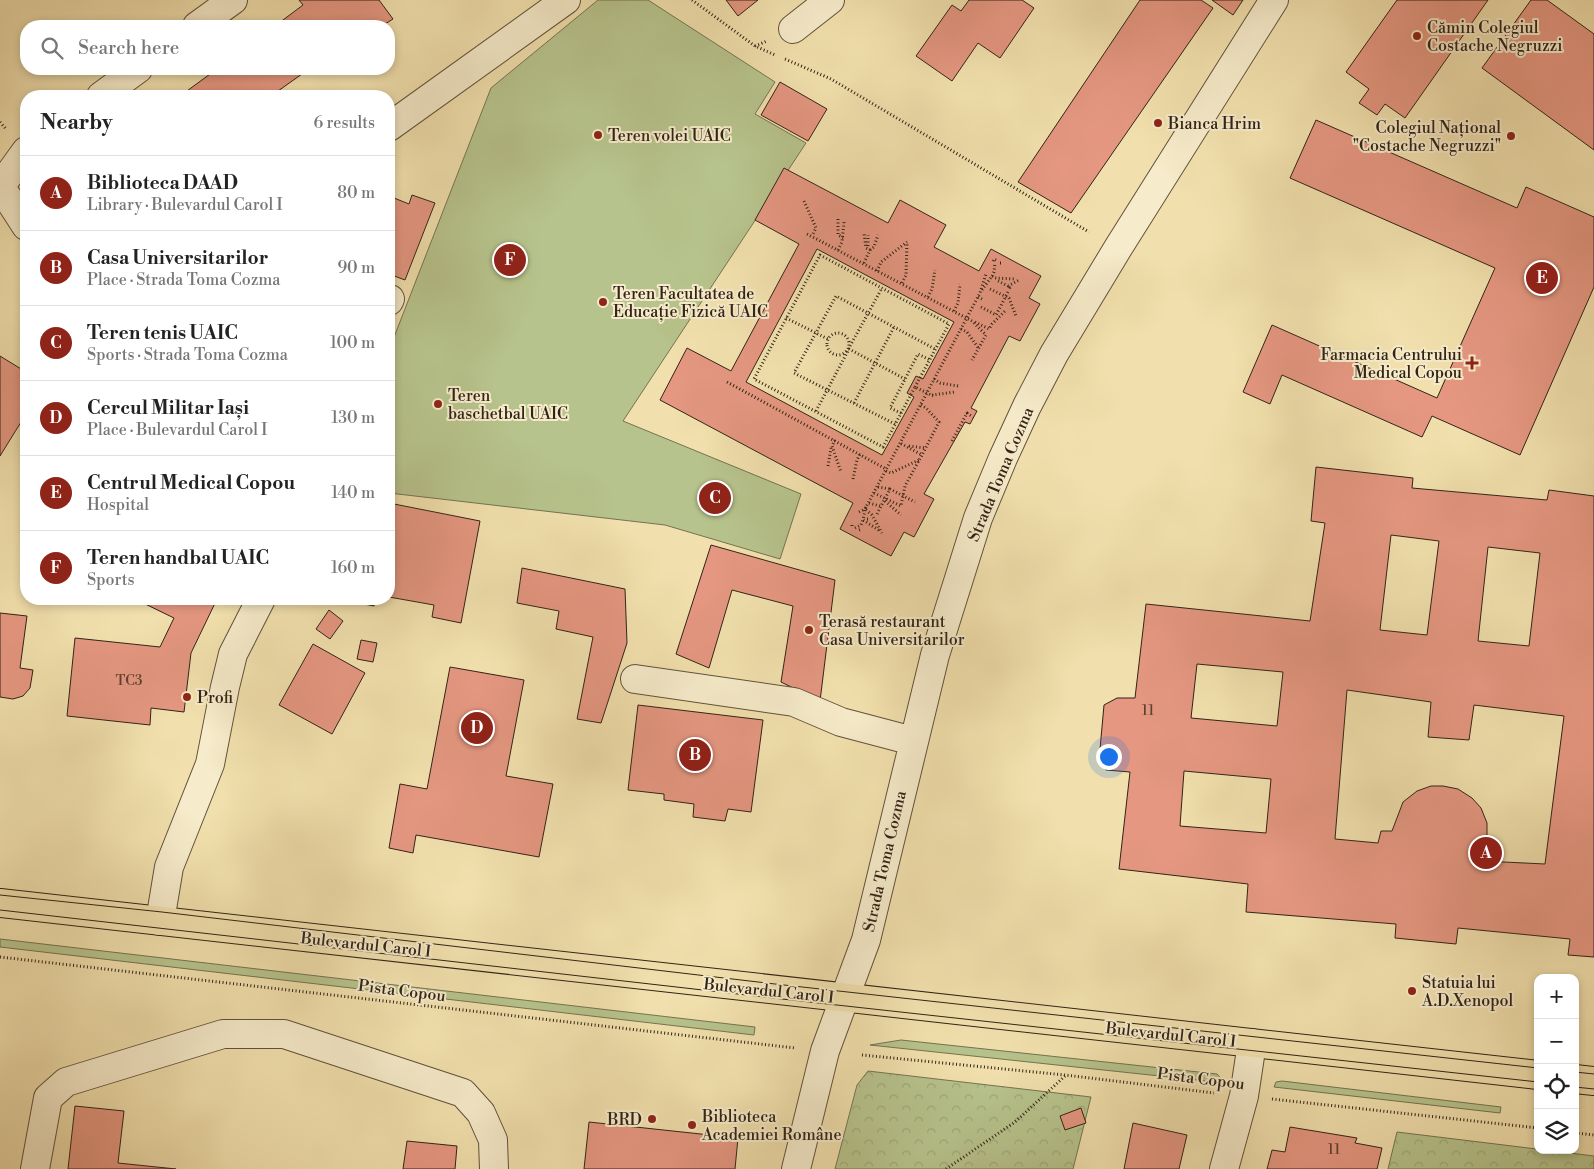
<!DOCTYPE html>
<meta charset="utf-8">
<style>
body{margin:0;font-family:"Libre Bodoni",serif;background:#f2f2f2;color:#222}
.controls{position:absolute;right:15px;bottom:15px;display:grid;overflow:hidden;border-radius:10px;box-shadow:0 2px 8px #0003}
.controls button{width:45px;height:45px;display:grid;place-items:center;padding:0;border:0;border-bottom:1px solid #e0e0e0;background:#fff;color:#222;font:25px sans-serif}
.you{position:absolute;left:1108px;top:756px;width:18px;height:18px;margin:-12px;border:4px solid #fff;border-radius:50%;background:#1a73e8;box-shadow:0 0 0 8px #1a73e833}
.badge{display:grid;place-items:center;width:32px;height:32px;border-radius:50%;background:#8f2418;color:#fff;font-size:16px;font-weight:700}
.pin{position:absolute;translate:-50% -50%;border:2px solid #fff;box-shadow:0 1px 5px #0006}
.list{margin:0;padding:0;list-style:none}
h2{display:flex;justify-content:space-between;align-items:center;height:65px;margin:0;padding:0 20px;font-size:21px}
h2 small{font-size:16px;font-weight:400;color:#767676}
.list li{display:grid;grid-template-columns:32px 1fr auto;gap:15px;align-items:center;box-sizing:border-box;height:75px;padding:0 20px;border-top:1px solid #e0e0e0}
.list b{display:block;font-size:19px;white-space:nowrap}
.list p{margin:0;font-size:16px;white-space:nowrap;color:#767676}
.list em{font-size:16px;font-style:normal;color:#767676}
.icon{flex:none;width:28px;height:28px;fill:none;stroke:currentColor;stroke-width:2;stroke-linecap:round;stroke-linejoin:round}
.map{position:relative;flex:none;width:1594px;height:1169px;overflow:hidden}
.search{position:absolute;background:#fff;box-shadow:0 2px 8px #0003;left:20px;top:20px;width:375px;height:55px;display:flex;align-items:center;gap:12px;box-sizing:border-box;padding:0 18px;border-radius:20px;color:#767676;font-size:19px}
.panel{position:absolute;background:#fff;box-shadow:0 2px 8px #0003;left:20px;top:90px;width:375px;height:515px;border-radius:20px}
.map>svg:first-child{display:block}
.grass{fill:#b7c38c;stroke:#747352}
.forest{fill:url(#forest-crowns);stroke:#747352}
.building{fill:#e59781;stroke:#312317;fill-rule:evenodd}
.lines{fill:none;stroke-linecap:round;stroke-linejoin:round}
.minor-casing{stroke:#61523c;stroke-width:30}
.major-casing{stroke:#312317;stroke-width:30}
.path{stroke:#312317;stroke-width:3;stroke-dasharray:1 2.5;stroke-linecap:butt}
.minor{stroke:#f6ebca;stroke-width:28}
.major{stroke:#f1e0ad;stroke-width:28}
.tram{stroke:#312317;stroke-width:1}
.poi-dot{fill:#8f2418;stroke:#f6ebca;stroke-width:2}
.labels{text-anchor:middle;stroke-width:4;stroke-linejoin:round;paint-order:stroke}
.number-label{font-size:14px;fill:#5e4032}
.poi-label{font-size:16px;fill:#312317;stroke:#f6ebca;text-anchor:start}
.street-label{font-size:16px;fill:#312317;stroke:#f6ebca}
</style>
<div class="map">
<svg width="1594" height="1169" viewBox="0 0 1594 1169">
<defs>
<pattern id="forest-crowns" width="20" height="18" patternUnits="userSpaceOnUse" patternTransform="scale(1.25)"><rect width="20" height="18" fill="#b7c38c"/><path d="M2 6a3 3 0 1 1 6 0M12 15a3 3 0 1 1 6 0" fill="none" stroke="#9ea778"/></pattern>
</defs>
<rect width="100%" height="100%" fill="#f1e0ad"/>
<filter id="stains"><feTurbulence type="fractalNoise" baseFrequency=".004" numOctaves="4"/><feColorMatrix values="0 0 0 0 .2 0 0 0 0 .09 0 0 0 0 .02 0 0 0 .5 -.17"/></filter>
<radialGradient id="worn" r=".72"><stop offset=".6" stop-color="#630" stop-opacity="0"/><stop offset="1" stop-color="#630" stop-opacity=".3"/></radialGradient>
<path class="grass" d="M598 0H648L775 82 755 114 806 143 623 421 801 494 780 559 665 525 389 493V350L491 88Z
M0 939 755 1027 754 1035 0 947Z
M901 1040 1217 1074 1225 1083 870 1045Z
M1282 1081 1501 1107 1500 1113 1274 1087 1276 1082Z"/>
<path class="forest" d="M868 1071 1091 1097 1073 1169H835L857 1085Z
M1397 1132 1594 1156V1169H1388Z"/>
<path class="building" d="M299 0H379L393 19 382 26H275L303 5Z
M726 0H758L738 16Z
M969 0H1022L1034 8 1000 58 978 43 952 81 916 56 952 5 961 11Z
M1140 0H1201L1213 8 1071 213 1018 182Z
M1212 0H1243L1233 15Z
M1397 0H1488L1405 118 1385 104 1377 115 1359 103 1369 89 1346 72Z
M1531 0H1547L1594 34V150L1482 68Z
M217 69H309L271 96H180Z
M780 82 827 109 808 141 761 115Z
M1316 120 1517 208 1526 187 1594 217V287L1520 455 1432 416 1422 437 1282 375 1270 404 1243 392 1272 325 1437 398 1495 268 1290 178Z
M784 168 888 223 900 200 946 225 934 247 979 271 991 249 1041 276 1029 298 1040 304 1020 341 1009 336 971 408 977 411 970 424 965 422 924 494 934 499 914 537 904 532 891 556 840 529 853 503 660 400 687 348 731 371 799 244 755 220ZM817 249 954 322 923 379 916 376 907 393 914 397 882 455 746 382Z
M412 195 435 203 405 280 389 274V196L409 204Z
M0 356 26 372V414L0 456Z
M1316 467 1413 478 1412 488 1547 500 1549 490 1594 496V957L1568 955 1570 939 1458 928 1456 944 1395 938 1396 924 1246 912 1248 884 1119 869 1130 772 1106 770 1099 760 1104 705 1117 698H1135L1146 604 1310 621 1325 523 1311 521ZM1391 535 1439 541 1427 635 1380 630ZM1488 547 1540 553 1529 646 1478 641ZM1197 664 1283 672 1277 726 1191 718ZM1347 690 1431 702 1428 737 1469 740 1474 705 1564 716 1545 864 1483 861 1487 840V823L1481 808 1472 798 1458 789 1443 786H1431L1417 791 1403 802 1392 831H1381L1378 843 1335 839ZM1184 771 1271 779 1266 833 1180 826Z
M389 503 480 521 461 623 432 617 434 605 389 597Z
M711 545 835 580 820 701 781 682 793 606 732 590 709 668 676 654Z
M522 568 625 589 627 643 601 723 577 719 593 637 556 629 559 611 517 603Z
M137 599H217L191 653 184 712 151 708 150 725 67 716 75 638 160 647 174 618 137 600Z
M349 599H376L374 606 349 601Z
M329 610 343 621 330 639 316 629Z
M0 613 27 616 20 668 33 670 30 688 23 696 13 699 0 697Z
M361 640 377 643 373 662 357 659Z
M313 644 365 673 332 734 279 705Z
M450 667 524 680 506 776 553 784 539 857 416 835 413 853 389 848 400 784 427 789Z
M638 705 763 720 751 812 728 809 725 821 693 817 694 804 664 800V794L628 790Z
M75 1106 124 1111 118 1163 176 1169H68Z
M1081 1108 1086 1123 1065 1130 1060 1116Z
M589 1122 738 1138 735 1169H584Z
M1133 1123 1187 1135 1179 1169H1124Z
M1290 1127 1357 1138 1355 1143 1382 1148 1377 1169H1267L1272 1150 1285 1152Z
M407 1141 457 1146 455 1169H403Z"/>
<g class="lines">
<defs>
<path id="minor" d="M197 26 233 0
M793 29 830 0
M101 96 138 69
M389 127 566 0
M0 187 26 151
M1 187 26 226
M389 301 390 299
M635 679 794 702 841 722 913 741
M160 921 169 867 210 764 225 687 233 654 261 599
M35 1169 48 1098 66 1082 223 1034H284L463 1093 481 1113 493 1140 494 1169
M796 1169 825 1051 866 940 935 655 978 518 1003 458 1027 406 1054 354 1118 248 1274 0
M1224 1169 1244 1096 1252 1043"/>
<path id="major" d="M0 903 1538 1075
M1575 1079 1594 1081"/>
</defs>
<use href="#minor" class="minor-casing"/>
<use href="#major" class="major-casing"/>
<path class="path" d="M692 0 755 46 775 55
M755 46 767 41
M785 59 831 79 1089 232
M0 122 6 129
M804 201 816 228 812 236
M838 219V235L844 238
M807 234 972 321 986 335 972 360
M868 246V235
M838 250 842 242 844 222
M870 250 874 247 878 235
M993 261 994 259 996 260
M864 263 870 250 866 248 864 233
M1000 263H1001L1000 265
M877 271 881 262 907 242
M992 276 994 272 995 263
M998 281 1010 287 1009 290
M902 283 906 275 907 242
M1009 287 1010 285 1019 280
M990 289 1009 298 1016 316
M982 290 992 276 995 278 1016 279
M928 297 932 289 935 270
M978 297 984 300
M981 307 996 315 1008 292
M954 311 958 303 960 284
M786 318 828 339
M975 322 989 329 992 324 1006 310
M961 329 967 332 979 349
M827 344a11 11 0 1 1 22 0a11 11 0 1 1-22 0Z
M850 346 882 288
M934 379 940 383 958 386
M727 382 886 469
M915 387 949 324 820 255 754 379 883 447 915 387 933 396
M932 395 955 392
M854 403 894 327
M921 405 926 408 939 422 922 455
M816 411 849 349 905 379
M901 413 890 408 918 354 930 360
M967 413 973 417
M895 424 794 373 836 296 935 349
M835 440 832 446 841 472
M952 441 967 413 965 412
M909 446 925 448
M828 466 831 448
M886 471 891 473 919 460
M853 479 857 460 860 454
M878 487 890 489
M874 493 901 506 905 486 922 455 900 443
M885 501 901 515
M869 503 880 506
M866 507 865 509 872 515 882 533
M865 510 863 520 880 531
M859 512 865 509 980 293 986 274
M877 514 890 489 915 502
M867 519H870
M852 526V524
M855 528 861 525 863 520
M859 530 862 529
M0 957 795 1048
M862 1055 1065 1075 1214 1093
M1272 1099 1538 1128
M1575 1133 1594 1135
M946 1169 1015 1122 1065 1076"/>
<use href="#minor" class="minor"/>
<use href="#major" class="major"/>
<path class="tram" d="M0 895 162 912 775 984 1538 1068
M0 910 773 998 1538 1082
M1575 1072 1594 1074
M1575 1087 1594 1089"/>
</g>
<g class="poi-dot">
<circle cx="1417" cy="36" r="5"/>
<circle cx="1158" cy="123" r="5"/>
<circle cx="598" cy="135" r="5"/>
<circle cx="1511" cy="136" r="5"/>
<circle cx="603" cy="302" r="5"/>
<path d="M1469.5 355.5h5v5h5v5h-5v5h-5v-5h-5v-5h5z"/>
<circle cx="438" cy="404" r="5"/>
<circle cx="809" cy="630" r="5"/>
<circle cx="187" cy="697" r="5"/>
<circle cx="1412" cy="991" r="5"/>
<circle cx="652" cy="1119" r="5"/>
<circle cx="692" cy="1125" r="5"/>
</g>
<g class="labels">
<g class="number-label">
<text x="129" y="685">TC3</text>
<text x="1148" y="715">11</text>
<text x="1334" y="1154">11</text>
</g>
<g class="poi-label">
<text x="1427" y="33">Cămin Colegiul<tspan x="1427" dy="18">Costache Negruzzi</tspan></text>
<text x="1168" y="129">Bianca Hrim</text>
<text x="1501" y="133" text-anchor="end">Colegiul Național<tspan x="1501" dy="18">"Costache Negruzzi"</tspan></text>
<text x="608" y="141">Teren volei UAIC</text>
<text x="613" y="299">Teren Facultatea de<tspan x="613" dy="18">Educație Fizică UAIC</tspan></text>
<text x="1462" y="360" text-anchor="end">Farmacia Centrului<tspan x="1462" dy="18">Medical Copou</tspan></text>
<text x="448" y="401">Teren<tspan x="448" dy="18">baschetbal UAIC</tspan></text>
<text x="819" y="627">Terasă restaurant<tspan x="819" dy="18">Casa Universitarilor</tspan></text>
<text x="197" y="703">Profi</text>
<text x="1422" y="988">Statuia lui<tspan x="1422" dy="18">A.D.Xenopol</tspan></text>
<text x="702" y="1122">Biblioteca<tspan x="702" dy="18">Academiei Române</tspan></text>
<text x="642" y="1125" text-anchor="end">BRD</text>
</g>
<g class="street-label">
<text transform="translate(1000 474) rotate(-67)" y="6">Strada Toma Cozma</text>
<text transform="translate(884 861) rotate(-77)" y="6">Strada Toma Cozma</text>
<text transform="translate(366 944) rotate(6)" y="6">Bulevardul Carol I</text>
<text transform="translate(402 990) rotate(7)" y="6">Pista Copou</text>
<text transform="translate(769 990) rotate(6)" y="6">Bulevardul Carol I</text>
<text transform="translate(1171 1034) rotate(6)" y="6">Bulevardul Carol I</text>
<text transform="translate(1201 1078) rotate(7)" y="6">Pista Copou</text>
</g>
</g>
<rect width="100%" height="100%" filter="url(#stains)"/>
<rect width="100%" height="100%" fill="url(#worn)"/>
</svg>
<div class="controls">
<button>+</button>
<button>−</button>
<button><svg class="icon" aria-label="locate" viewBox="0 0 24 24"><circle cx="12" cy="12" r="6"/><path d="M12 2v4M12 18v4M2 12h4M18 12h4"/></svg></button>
<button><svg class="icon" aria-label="layers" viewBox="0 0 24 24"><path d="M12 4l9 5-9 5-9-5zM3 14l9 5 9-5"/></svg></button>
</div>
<div class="you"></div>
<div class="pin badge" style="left:1486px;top:853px">A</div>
<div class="pin badge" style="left:695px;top:755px">B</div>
<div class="pin badge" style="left:715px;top:498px">C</div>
<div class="pin badge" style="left:477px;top:728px">D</div>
<div class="pin badge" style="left:1542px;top:278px">E</div>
<div class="pin badge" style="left:510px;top:260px">F</div>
<div class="search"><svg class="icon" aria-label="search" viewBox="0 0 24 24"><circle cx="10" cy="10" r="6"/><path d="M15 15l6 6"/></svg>Search here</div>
<section class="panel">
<h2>Nearby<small>6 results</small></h2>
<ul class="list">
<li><span class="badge">A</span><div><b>Biblioteca DAAD</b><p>Library · Bulevardul Carol I</p></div><em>80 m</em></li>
<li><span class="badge">B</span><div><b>Casa Universitarilor</b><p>Place · Strada Toma Cozma</p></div><em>90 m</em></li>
<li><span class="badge">C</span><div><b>Teren tenis UAIC</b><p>Sports · Strada Toma Cozma</p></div><em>100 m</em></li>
<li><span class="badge">D</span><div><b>Cercul Militar Iași</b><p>Place · Bulevardul Carol I</p></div><em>130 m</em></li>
<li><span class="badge">E</span><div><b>Centrul Medical Copou</b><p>Hospital</p></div><em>140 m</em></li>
<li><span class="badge">F</span><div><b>Teren handbal UAIC</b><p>Sports</p></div><em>160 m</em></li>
</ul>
</section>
</div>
